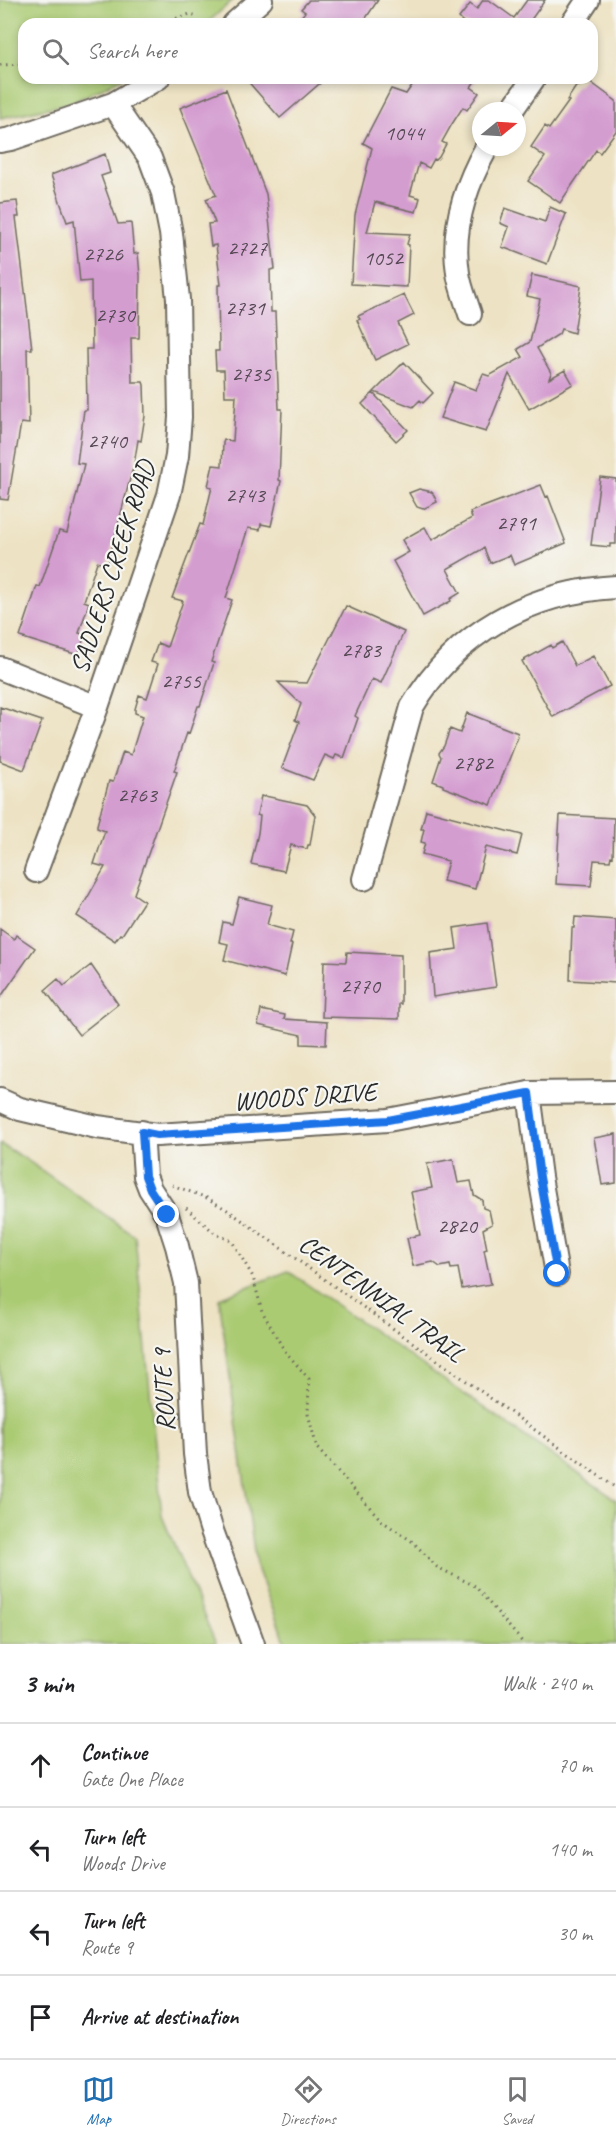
<!DOCTYPE html>
<meta charset="utf-8">
<style>
body{margin:0;font-family:Caveat,sans-serif;background:#f6f6f6;color:#202124}
.compass{position:absolute;left:472px;top:102px;width:54px;height:54px;border-radius:50%;background:#fff;box-shadow:0 3px 9px #0003;rotate:72deg}
.stop{position:absolute;width:18px;height:18px;margin:-14px;border:4px solid #1a73e8;border-radius:50%;background:#fff}
.stop.end{background:#1a73e8;border-color:#fff;box-shadow:0 2px 6px #0008}
.list{margin:0;padding:0;list-style:none}
h2{display:flex;justify-content:space-between;align-items:center;height:78px;margin:0;padding:0 24px;font-size:26px}
h2 small{font-size:20px;font-weight:400;color:#757577}
.list li{display:grid;grid-template-columns:39px 1fr auto;gap:18px;align-items:center;box-sizing:border-box;height:84px;padding:0 24px;border-top:2px solid #e0e0e0}
.list b{display:block;font-size:22px;white-space:nowrap}
.list p{margin:0;font-size:20px;white-space:nowrap;color:#757577}
.list em{font-size:20px;font-style:normal;color:#757577}
.icon{flex:none;width:33px;height:33px;fill:none;stroke:currentColor;stroke-width:2;stroke-linecap:round;stroke-linejoin:round}
.map{position:relative;flex:none;width:616px;height:1644px;overflow:hidden}
.search{position:absolute;background:#fff;box-shadow:0 3px 9px #0003;left:18px;right:18px;top:18px;height:66px;display:flex;align-items:center;gap:15px;box-sizing:border-box;padding:0 21px;border-radius:18px;color:#757577;font-size:22px}
.sheet{height:414px;background:#fff}
nav{display:flex;justify-content:space-around;align-items:center;box-sizing:border-box;height:84px;border-top:2px solid #e0e0e0;background:#fff;font-size:16px;color:#757577}
nav a{display:grid;justify-items:center;gap:3px}
nav .on{color:#1f6fb2}
.map>svg:first-child{display:block}
.green{fill:#abcb73;stroke:#6b7b4f;stroke-width:1.5}
.building{fill:#d49dd0}
.lines{fill:none;stroke-linecap:round;stroke-linejoin:round}
.minor-casing{stroke:#6f6b60;stroke-width:26}
.path{stroke:#6f6b60;stroke-width:3;stroke-dasharray:1.5 4.5;stroke-linecap:butt}
.minor{stroke:#fff;stroke-width:22}
.route{stroke:#1a73e8;stroke-width:8}
.labels{text-anchor:middle;stroke-width:4.5;stroke-linejoin:round;paint-order:stroke}
.number-label{font-size:22px;fill:#554854}
.street-label{font-size:26px;fill:#2b2b2b;stroke:#f6f6f2}
</style>
<div class="map">
<svg width="616" height="1644" viewBox="0 0 616 1644">
<rect width="100%" height="100%" fill="#f6f6f2"/>
<filter id="ink" filterUnits="userSpaceOnUse"><feTurbulence type="fractalNoise" baseFrequency=".0167" numOctaves="2"/><feDisplacementMap in="SourceGraphic" scale="12" xChannelSelector="R" yChannelSelector="G"/><feConvolveMatrix kernelMatrix="1 2 1 2 8 2 1 2 1" color-interpolation-filters="sRGB"/></filter>
<filter id="wash" filterUnits="userSpaceOnUse"><feTurbulence type="fractalNoise" baseFrequency=".008" numOctaves="4" result="noise"/><feDisplacementMap in="SourceGraphic" scale="24" xChannelSelector="R" yChannelSelector="G"/><feGaussianBlur stdDeviation="1.35" result="paint"/><feColorMatrix in="noise" values="0 0 0 0 0 0 0 0 0 0 0 0 0 0 0 0 0 1.4 0 .05"/><feComposite in="paint" operator="in"/></filter>
<g filter="url(#wash)">
<rect width="100%" height="100%" fill="#ede2c3"/>
<path class="green" d="M0 0H233L206 24H24V78H123L71 103 0 118Z
M0 1144 24 1158 135 1236 162 1516 216 1644H0Z
M288 1271 616 1500V1644H286L256 1565 219 1298Z"/>
<g id="blocks">
<path class="building" d="M309 0H378L362 24H295L305 12 301 9Z
M483 0H489L514 18 527 0H545L528 24H465L459 18 470 4 477 9Z
M245 78H326L280 118Z
M417 78H477L471 87 479 93 467 110 463 107 452 124 442 142 446 144 439 157 436 160 434 159 429 168 419 163 410 195 420 198 416 212 375 202 367 232 410 234 407 244 409 245 407 287 351 284 355 215 372 148 363 143 391 89 406 94Z
M585 78 616 101V131L600 153 596 150 560 203 528 181 545 157 531 147 545 126 549 129 569 101 567 100 577 85 579 86Z
M226 89 266 194 275 269 270 270 271 312H275L279 409H282L279 480 281 481 271 526 261 524 260 530 248 528 226 598 232 600 211 662 214 663 200 706H198L189 734 187 733 174 771 177 772 134 894 144 901 122 935 120 934 115 941 77 916 105 867 94 864 105 831 97 828V825L109 781 113 782 123 752 131 755 143 716 135 713V709L139 695 147 698 158 664 151 662 158 643 167 647 183 601 172 598 200 524 203 525 212 487 208 486 213 465 222 466 223 443 224 440 233 441 236 396H225L224 370H216L215 351H219L218 285H221L216 245 211 246 208 224 215 223 206 199 216 195 180 108Z
M105 154 110 173 101 176 118 224 131 223 134 254 138 253 140 276 139 338H131L132 382H143L144 385 145 416 141 441 138 440 133 471H132L108 563 106 565 97 562 84 601 89 603 79 633 85 635 78 655 20 637 37 586 40 587 59 531 67 533 76 497 84 464 77 463 84 410H87L86 349H92L91 281 80 282 74 220 67 222 51 175Z
M17 201 19 217H16L32 349H27L29 424 21 423 8 500 0 499V203Z
M550 207 566 214 547 264 502 247 509 227 500 223 505 208 545 222Z
M532 275 581 286 574 333 561 329 559 334 537 348 551 373 549 379 565 370 573 384 529 409 509 374 486 432 440 418 454 382 476 390 483 374 489 376 523 357 518 349 530 342 540 299 527 296Z
M404 295 414 315 398 323 408 344 375 360 357 320 360 319 358 316Z
M404 362 433 393 423 403 420 400 413 407 374 392Z
M373 393 408 430 396 441 362 404Z
M600 477 616 479V544H610V547L591 545Z
M541 485 546 497 548 496 566 543 514 565 510 555 490 563 484 548 447 569 460 593 450 599 451 601 423 616 393 561 409 552 402 540 425 527 432 540 472 518 470 512Z
M419 489 432 492 437 502 423 509 417 507 409 493Z
M346 606 404 632 381 683 372 679 355 716 358 718 344 758 336 755 334 759 325 755 313 780 282 768 299 722 295 720 301 704 278 682 307 683Z
M562 642 575 666 593 656 610 686 553 717 522 661 551 645 552 648Z
M0 707 42 721 24 770 0 761Z
M467 713 518 733 517 736 518 737 491 805 443 787V785L433 781 441 757 439 753 444 746 450 729 460 733Z
M261 796 264 797 265 796 307 805 315 815 310 845H308L307 849 291 845 284 871 251 864 258 833 260 816 257 815Z
M426 810 522 835 517 855 486 847 475 889 443 881 448 861 422 854 425 843 421 842 424 829H421Z
M560 815 614 818 613 857 611 856 610 861 594 860 591 886 556 884Z
M239 897 272 905 267 925 293 932 290 944H292L285 976 224 960 228 944 219 942 223 922 232 924Z
M575 917 616 920V983L570 980 572 928H574Z
M487 923 496 987 433 997 430 953 457 949 454 928Z
M0 929 14 939 16 935 35 948 0 998Z
M347 952 401 955V1004H399V1019L322 1017 324 961 346 962Z
M91 965 118 1004 79 1035 45 990 58 979 64 986Z
M261 1010 285 1015 284 1019 327 1022 326 1045 301 1044V1035L258 1025Z
M616 1134V1183L602 1185 594 1138Z
M453 1159 458 1183 471 1181 474 1195 482 1200 483 1208 489 1210 492 1224 483 1229 487 1249 484 1250 491 1284 462 1289 458 1268 451 1269 450 1265 440 1267 433 1262 413 1266 407 1238 420 1235 411 1192 432 1188 427 1164Z"/>
</g>
</g>
<g filter="url(#ink)">
<use href="#blocks" fill-opacity="0" stroke="#6f6b60" stroke-width="1.5"/>
<g class="lines">
<defs>
<path id="minor" d="M234 24 261 0
M572 24 588 0
M511 111 534 78
M0 141 11 139 113 104 158 78
M470 314C466 301 460 287 458 273 451 228 465 186 487 147
M0 668 97 707
M36 871 97 707 169 495 177 456 180 417 178 299 171 233 163 193 150 158 113 104
M364 879 412 707C456 632 530 592 616 587
M529 1093 540 1177 557 1274
M0 1100 20 1109 97 1127 157 1135 388 1120 529 1093 616 1092
M142 1132 145 1176 150 1189 167 1215 177 1246 186 1283 195 1454 200 1492 211 1528 253 1644"/>
</defs>
<use href="#minor" class="minor-casing"/>
<path class="path" d="M159 24 190 14 198 16
M0 65 24 64
M172 1185 207 1198 229 1211 616 1488
M186 1208 216 1234 232 1241 253 1277 262 1311 284 1350 309 1379 308 1414 317 1448 382 1521 413 1542 437 1567 475 1586 524 1644"/>
<use href="#minor" class="minor"/>
</g>
</g>
<g class="lines" filter="url(#ink)">
<path class="route" d="M167 1215 150 1189 145 1176 142 1132 157 1135 388 1120 529 1093 540 1177 557 1274"/>
</g>
<g class="labels">
<g class="number-label">
<text x="404" y="140">1044</text>
<text x="247" y="255">2727</text>
<text x="103" y="261">2726</text>
<text x="383" y="265">1052</text>
<text x="245" y="315">2731</text>
<text x="115" y="322">2730</text>
<text x="251" y="381">2735</text>
<text x="107" y="448">2740</text>
<text x="245" y="502">2743</text>
<text x="516" y="530">2791</text>
<text x="361" y="657">2783</text>
<text x="181" y="688">2755</text>
<text x="473" y="770">2782</text>
<text x="137" y="802">2763</text>
<text x="360" y="993">2770</text>
<text x="457" y="1233">2820</text>
</g>
<g class="street-label">
<text transform="translate(112 567) rotate(-72)" y="9">SADLERS CREEK ROAD</text>
<text transform="translate(305 1096) rotate(-4)" y="9">WOODS DRIVE</text>
<text transform="translate(382 1298) rotate(36)" y="9">CENTENNIAL TRAIL</text>
<text transform="translate(163 1390) rotate(-93)" y="9">ROUTE 9</text>
</g>
</g>
</svg>
<svg class="compass" viewBox="-18 -18 36 36"><path d="M0-13l5 13h-10z" fill="#e53935"/><path d="M0 13l5-13h-10z" fill="#757577"/></svg>
<div class="stop" style="left:557px;top:1274px"></div>
<div class="stop end" style="left:167px;top:1215px"></div>
<div class="search"><svg class="icon" aria-label="search" viewBox="0 0 24 24"><circle cx="10" cy="10" r="6"/><path d="M15 15l6 6"/></svg>Search here</div>
</div>
<section class="sheet">
<h2>3 min<small>Walk · 240 m</small></h2>
<ul class="list">
<li><svg class="icon" aria-label="ahead" viewBox="0 0 24 24"><path d="M12 20V5M6 11l6-6 6 6"/></svg><div><b>Continue</b><p>Gate One Place</p></div><em>70 m</em></li>
<li><svg class="icon" aria-label="left" viewBox="0 0 24 24"><path d="M17 20v-9H6M10 6l-5 5 5 5"/></svg><div><b>Turn left</b><p>Woods Drive</p></div><em>140 m</em></li>
<li><svg class="icon" aria-label="left" viewBox="0 0 24 24"><path d="M17 20v-9H6M10 6l-5 5 5 5"/></svg><div><b>Turn left</b><p>Route 9</p></div><em>30 m</em></li>
<li><svg class="icon" aria-label="arrive" viewBox="0 0 24 24"><path d="M6 21V4h12l-3 4 3 4H6"/></svg><div><b>Arrive at destination</b></div></li>
</ul>
</section>
<nav>
<a class="on"><svg class="icon" aria-label="map" viewBox="0 0 24 24"><path d="M3 6l6-2 6 2 6-2v14l-6 2-6-2-6 2zM9 4v14M15 6v14"/></svg>Map</a>
<a><svg class="icon" aria-label="directions" viewBox="0 0 24 24"><path d="M12 3l9 9-9 9-9-9zM9 14v-3h6M13 9l2 2-2 2"/></svg>Directions</a>
<a><svg class="icon" aria-label="saved" viewBox="0 0 24 24"><path d="M7 4h10v16l-5-4-5 4z"/></svg>Saved</a>
</nav>
